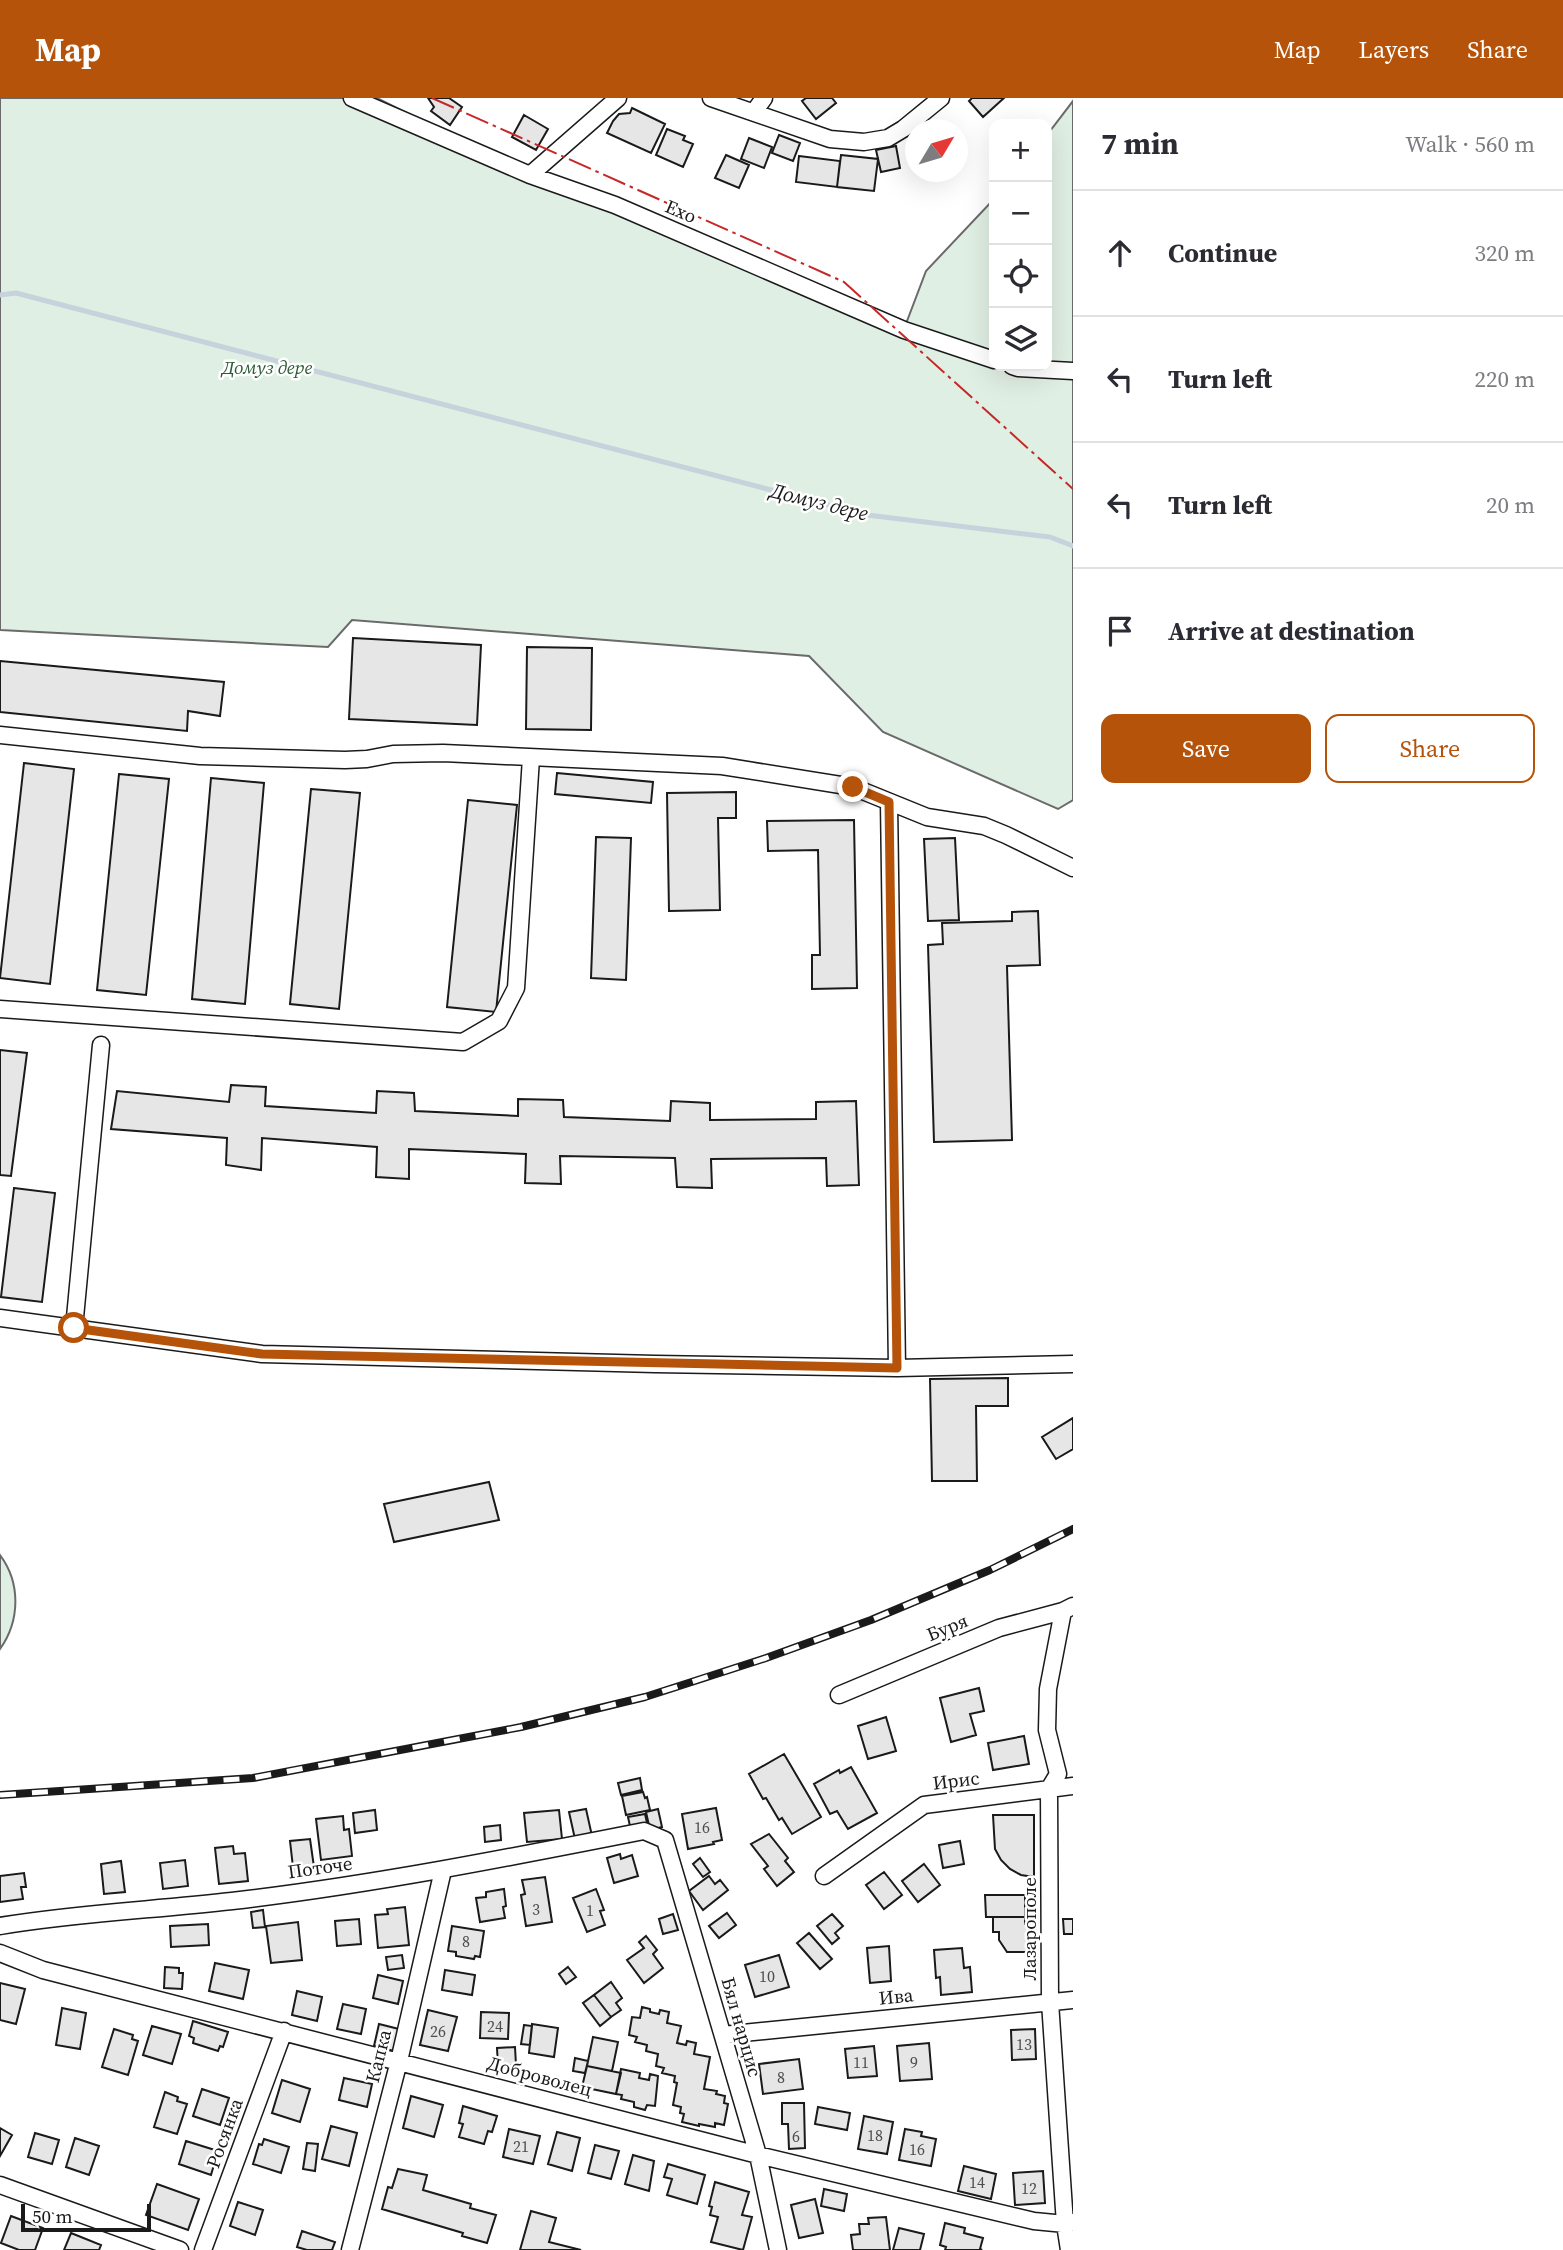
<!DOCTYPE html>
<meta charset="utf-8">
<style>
body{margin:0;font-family:"Source Serif 4",serif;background:#f7f7f7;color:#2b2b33}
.controls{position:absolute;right:21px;top:21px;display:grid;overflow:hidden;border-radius:14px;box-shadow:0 7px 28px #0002}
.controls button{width:63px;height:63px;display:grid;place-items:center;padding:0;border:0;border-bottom:2px solid #e1e1e2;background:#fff;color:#2b2b33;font:35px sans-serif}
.compass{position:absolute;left:905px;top:21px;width:63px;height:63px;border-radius:50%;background:#fff;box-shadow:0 7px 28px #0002;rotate:52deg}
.scale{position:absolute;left:21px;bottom:18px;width:130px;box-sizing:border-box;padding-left:7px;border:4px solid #1a1a1a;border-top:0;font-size:19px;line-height:24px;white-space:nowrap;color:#1a1a1a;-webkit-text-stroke:5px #fff;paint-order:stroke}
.stop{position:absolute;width:21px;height:21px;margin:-16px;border:5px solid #b45309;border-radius:50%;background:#fff}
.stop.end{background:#b45309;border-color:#fff;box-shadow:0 2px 7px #0008}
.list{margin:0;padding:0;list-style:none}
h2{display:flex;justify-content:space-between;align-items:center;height:91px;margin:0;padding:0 28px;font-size:30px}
h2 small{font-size:23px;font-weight:400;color:#7c7c81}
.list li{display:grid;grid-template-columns:46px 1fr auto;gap:21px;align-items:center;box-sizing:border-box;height:126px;padding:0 28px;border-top:2px solid #e1e1e2}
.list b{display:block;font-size:26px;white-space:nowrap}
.list em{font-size:23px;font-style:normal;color:#7c7c81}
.actions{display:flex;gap:14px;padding:21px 28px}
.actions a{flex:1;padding:16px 0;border:2px solid #b45309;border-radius:14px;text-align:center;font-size:24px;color:#b45309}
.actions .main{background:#b45309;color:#fff}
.icon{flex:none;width:38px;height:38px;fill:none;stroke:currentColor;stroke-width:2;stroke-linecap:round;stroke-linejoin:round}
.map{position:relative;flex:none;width:1073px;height:2152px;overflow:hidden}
header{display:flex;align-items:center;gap:42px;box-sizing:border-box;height:98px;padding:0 35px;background:#b45309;color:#fff}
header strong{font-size:33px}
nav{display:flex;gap:38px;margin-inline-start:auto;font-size:24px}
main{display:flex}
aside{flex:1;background:#fff}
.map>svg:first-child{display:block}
.green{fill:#e0efe3;stroke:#6a6a6a;stroke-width:2}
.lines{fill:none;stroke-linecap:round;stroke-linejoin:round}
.stream{stroke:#c6d2dc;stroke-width:5}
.building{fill:#e6e6e6;stroke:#1a1a1a;stroke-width:2}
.minor-casing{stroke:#1a1a1a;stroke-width:19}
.minor{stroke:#fff;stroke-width:16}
.rail-casing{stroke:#1a1a1a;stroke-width:8}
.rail{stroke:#fff;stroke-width:5;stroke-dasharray:16;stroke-linecap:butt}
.power{stroke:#c62828;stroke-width:2;stroke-dasharray:24 5 3.5 5;stroke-linecap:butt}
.route{stroke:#b45309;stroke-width:9}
.labels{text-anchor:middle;stroke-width:5;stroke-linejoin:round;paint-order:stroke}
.number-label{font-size:16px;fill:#4d4d4d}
.street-label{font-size:19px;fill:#1a1a1a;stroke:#fff}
.park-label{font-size:19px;font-style:italic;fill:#2b5a34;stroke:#fff}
.water-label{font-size:21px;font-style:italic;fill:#1a1a1a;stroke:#fff}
</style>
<header>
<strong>Map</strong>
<nav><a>Map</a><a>Layers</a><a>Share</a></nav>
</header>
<main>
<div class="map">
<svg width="1073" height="2152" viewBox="0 0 1073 2152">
<rect width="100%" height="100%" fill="#fff"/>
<path class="green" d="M0 0H377L530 77 904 231 926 173 994 101V268H1047V37L1073 3V702L1058 711 883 634 809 558 352 522 328 549 0 532Z
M0 1457C21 1485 20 1523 0 1551Z"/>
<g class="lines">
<path class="stream" d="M0 197 16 195 867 417 1050 439 1073 448"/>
</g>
<path class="building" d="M428 0H449L462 9 450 27 431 13 434 9Z
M806 0H832L836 5 816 21 802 3Z
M972 0H1004L983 19 969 3Z
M632 10 665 26 651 55 607 35 613 23 619 16 630 15Z
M524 17 548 31 536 52 512 39Z
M667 31 685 38 683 42 693 46 683 69 656 57Z
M779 37 800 45 793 63 772 55Z
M749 40 772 49 764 70 741 61Z
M896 48 900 70 881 74 876 52Z
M726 57 749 67 739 90 715 80Z
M841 57 878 61 874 93 837 89Z
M799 58 840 63 837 89 796 84Z
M353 540 481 547 477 627 349 621Z
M527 549 592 550 591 632 526 631Z
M0 563 224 584 220 618 188 613 187 633 0 614Z
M24 665 74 671 50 886 0 880Z
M557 675 653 684 651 705 555 696Z
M119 676 169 681 146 897 97 892Z
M211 680 264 685 245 906 192 901Z
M311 691 360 695 339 911 290 906Z
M736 694V720H718L720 812 669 813 667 695Z
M468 702 517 707 496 914 447 909Z
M854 722 857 890 812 891V857H820L818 752 768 753 767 723Z
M596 739 631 740 626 882 591 880Z
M955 740 959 822 928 823 924 741Z
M1038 813 1040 867 1007 868 1012 1042 934 1044 928 847 943 846 942 825 1012 823V814Z
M0 952 27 955 11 1078 0 1077Z
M231 987 266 989 265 1008 376 1015 377 993 414 995 415 1013 518 1018V1001L563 1002 564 1019 670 1023 671 1003 710 1005V1022L816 1021V1004L856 1003 859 1087 827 1088 826 1060 711 1061 712 1090 677 1089 675 1060 560 1058 561 1086 525 1085 526 1056 409 1051V1081L376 1079 377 1049 262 1040 261 1072 226 1067 227 1040 111 1031 117 993 229 1004Z
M14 1090 55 1095 42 1204 1 1199Z
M1008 1280V1308H976L977 1383H932L930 1281Z
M1073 1320V1351L1056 1361 1042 1339Z
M489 1384 499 1422 394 1444 384 1406Z
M979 1590 984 1613 970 1616 976 1637 951 1644 940 1600Z
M886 1619 896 1653 868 1661 858 1628Z
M1024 1638 1029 1666 993 1672 988 1645Z
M784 1656 821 1719 792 1736 782 1720 779 1722 766 1700 763 1701 749 1676Z
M851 1669 877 1715 848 1731 837 1713 830 1716 814 1686 839 1672 840 1675Z
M640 1680 642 1692 621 1697 618 1685Z
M643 1694 645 1700 647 1699 650 1712 626 1717 622 1698Z
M716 1710 722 1742 713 1744 714 1746 688 1751 682 1716Z
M586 1711 592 1738 575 1741 569 1714Z
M658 1711 662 1729 650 1732 646 1714Z
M375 1712 377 1732 355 1735 353 1715Z
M559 1712 562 1741 527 1744 524 1715Z
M645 1716 647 1725 630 1728 628 1719Z
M993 1717H1034V1779L1021 1777 1010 1771 1001 1762 995 1751Z
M343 1718 344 1732 349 1731 352 1758 321 1762 316 1721Z
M500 1727 501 1742 485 1744 484 1729Z
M769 1736 788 1760 785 1763 794 1774 777 1788 764 1771 768 1768 751 1746Z
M310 1741 315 1776 294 1778 290 1743Z
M960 1743 964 1766 943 1770 939 1747Z
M233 1748 234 1756 245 1755 248 1783 219 1786 215 1750Z
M620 1756 621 1761 632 1757 638 1778 614 1785 607 1760Z
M700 1760 710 1774 703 1779 693 1766Z
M185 1762 188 1788 163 1791 160 1765Z
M121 1763 125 1794 104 1796 101 1766Z
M924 1766 940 1787 918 1804 902 1783Z
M884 1774 902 1797 884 1811 866 1787Z
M24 1775 26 1789H21L23 1801 0 1804V1778Z
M709 1778 715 1786 720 1782 728 1792 703 1812 689 1793Z
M545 1779 552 1824 526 1828 521 1797 525 1796 522 1782Z
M504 1791 506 1808 503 1809 505 1820 480 1824 476 1800 486 1799V1794Z
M596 1791 604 1812 600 1813 605 1827 587 1834 573 1800Z
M985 1797H1025V1819H986Z
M405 1809 409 1847 378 1850 375 1817 388 1816 387 1811Z
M263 1812 265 1829 253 1830 251 1814Z
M727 1815 736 1827 719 1840 709 1828Z
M673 1816 678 1832 663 1836 659 1821Z
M832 1816 843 1828 835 1835 839 1840 832 1846 817 1828Z
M993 1819H1025V1826H1035L1036 1854H1007L999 1842V1834H993Z
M359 1821 361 1846 337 1848 335 1823Z
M1063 1821H1073V1836H1064Z
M298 1824 302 1862 271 1865 266 1828Z
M208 1826 209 1847 171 1849 170 1828Z
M452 1828 484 1833 480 1859 475 1858 474 1861 456 1858V1854L448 1853Z
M809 1835 832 1861 820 1871 797 1845Z
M646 1838 657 1852 653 1856 663 1870 644 1885 627 1862 644 1850 639 1844Z
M889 1848 891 1883 870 1885 867 1850Z
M962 1850 964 1870 970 1869 972 1894 941 1897 940 1879 936 1880 934 1852Z
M402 1857 404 1870 388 1872 386 1859Z
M779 1857 789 1889 755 1899 745 1867Z
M215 1865 249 1872 243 1901 209 1893Z
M165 1869 179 1870V1875H183L182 1891 164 1890Z
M568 1869 576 1879 566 1886 559 1876Z
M445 1872 475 1877 472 1897 442 1892Z
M378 1877 403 1883 398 1906 373 1900Z
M611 1884 622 1900 616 1905 621 1912 611 1919 594 1897Z
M0 1885 25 1891 16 1926 0 1922Z
M297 1893 322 1899 317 1923 292 1917Z
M594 1897 611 1919 600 1928 583 1905Z
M343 1906 366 1911 361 1936 337 1931Z
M642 1909 650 1911V1914L659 1916 660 1912 669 1914 667 1925 681 1928 677 1945 686 1947 687 1943 696 1945 694 1956 710 1959 704 1991 717 1993 716 1996 725 1998 724 2005 728 2006 724 2027 715 2025V2029L699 2026V2028L682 2024 684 2016 680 2015 681 2009 673 2007 677 1985 674 1984 675 1978 662 1975 664 1970 656 1968 658 1956 646 1953 647 1947 635 1944 637 1939 629 1937 632 1919 640 1920Z
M62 1910 86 1915 80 1951 56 1947Z
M428 1912 457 1919 448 1953 420 1947Z
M481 1914 509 1915 508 1941 480 1940Z
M193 1923 228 1934 223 1949 220 1948 218 1953 193 1945 194 1940 189 1938Z
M379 1926 399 1931 394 1953 374 1948Z
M532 1926 558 1930 554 1959 529 1955Z
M524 1927 532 1928 530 1947 521 1946Z
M152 1928 181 1936 172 1966 143 1957Z
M114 1931 133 1937 132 1941 138 1943 128 1977 102 1969Z
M1035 1931 1036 1961 1012 1962 1011 1932Z
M593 1939 618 1944 612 1973 587 1968Z
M929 1945 932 1981 900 1983 897 1948Z
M874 1948 877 1978 848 1980 845 1951Z
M515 1949 516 1967 498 1969 497 1950Z
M575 1960 588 1963 585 1975 573 1973Z
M799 1961 803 1991 763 1996 759 1966Z
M587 1968 621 1975 616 1996 582 1989Z
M621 1971 640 1975 639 1980 649 1982 650 1976 658 1978 655 2008 647 2007 645 2012 634 2009V2004L621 2001 622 1997 616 1996Z
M344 1980 372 1986 367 2009 339 2002Z
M282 1982 310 1991 300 2024 272 2015Z
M202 1991 229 2000 220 2027 193 2018Z
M165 1994 178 1999 177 2003 187 2006 177 2036 154 2029Z
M411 1998 443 2007 434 2039 403 2030Z
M782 2005H804L805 2050 789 2051 788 2026H782Z
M463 2008 497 2018 492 2034 488 2033 484 2046 459 2039 463 2026 459 2025Z
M818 2009 850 2015 847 2032 815 2026Z
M864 2018 893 2024 887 2056 858 2051Z
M331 2028 357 2035 349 2068 322 2061Z
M0 2030 12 2037 0 2058Z
M509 2031 540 2038 533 2066 503 2059Z
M905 2031 922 2034 921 2038 936 2041 931 2068 899 2062Z
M557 2034 580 2040 572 2073 548 2066Z
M35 2035 59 2042 52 2066 28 2059Z
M75 2040 99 2048 89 2077 66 2069Z
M264 2041 289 2049 281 2075 253 2066 259 2046 262 2047Z
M186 2043 218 2053 211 2077 179 2066Z
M307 2045 318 2046 315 2073 303 2071Z
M595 2047 619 2053 611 2081 588 2075Z
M633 2057 654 2063 649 2093 625 2086Z
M668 2066 705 2077 697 2106 667 2097 672 2081 664 2079Z
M964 2068 996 2076 991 2101 958 2093Z
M398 2071 427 2077 423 2092 471 2106 470 2110 496 2117 487 2145 462 2138 463 2135 382 2111 388 2089 392 2090Z
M1043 2073 1045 2105 1015 2107 1013 2075Z
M715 2084 749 2094 742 2117 752 2119 743 2152 711 2144 718 2119 710 2117 712 2109 709 2108Z
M157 2086 199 2101 188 2132 146 2117Z
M824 2091 847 2096 844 2113 821 2108Z
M815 2101 823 2135 799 2140 791 2107Z
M238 2104 263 2112 255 2137 230 2128Z
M531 2113 556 2120 549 2144 581 2152H520Z
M11 2118 43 2130 35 2152H19L1 2145Z
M886 2119 890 2152H853L851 2137 860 2136 859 2126H869L868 2120Z
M945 2125 965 2130 964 2135 983 2140 980 2151 982 2152H945L946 2149 940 2147Z
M899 2130 924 2136 920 2152H893Z
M302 2133 335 2144 332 2152H307L297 2149Z
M71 2135 101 2147 99 2152H64Z"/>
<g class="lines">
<defs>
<path id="minor" d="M352 0 530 77 615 107 904 232 994 262
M711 0 830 41 864 44 888 40 903 31 941 0
M754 14 764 0
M530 77 618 0
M1012 268 1018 270 1073 273
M0 637 200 658 345 662 367 661 393 656 443 655 722 668 853 689 927 719 984 728 1006 737 1073 770
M889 704 897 1270
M0 911 463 944 499 923 516 890 531 660
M0 1220 262 1256 655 1266 897 1270 1073 1266
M74 1230 101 947
M1063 1513 1048 1591 1047 1632 1058 1676 1049 1691 1050 1904 1065 2126 1069 2152
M839 1597 999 1530 1063 1513 1073 1508
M824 1778 924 1707 1073 1688
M0 1828C77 1815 154 1812 232 1803 370 1787 507 1760 644 1733L665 1742 758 2057 778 2152
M0 1855 43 1872 758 2057 1034 2123 1065 2126 1073 2124
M723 1937 1073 1902
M0 2087 180 2152
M203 2152 284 1933
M350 2152 399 1963 443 1772"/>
</defs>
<use href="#minor" class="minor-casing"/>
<use href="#minor" class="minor"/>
<defs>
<path id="rail" d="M0 1697 253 1680 521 1629 645 1599 766 1560 871 1522 990 1472 1073 1431"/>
</defs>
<use href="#rail" class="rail-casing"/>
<use href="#rail" class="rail"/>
<path class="power" d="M432 0 844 184 1073 391"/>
</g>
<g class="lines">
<path class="route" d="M74 1230 262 1256 897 1270 889 704 853 689"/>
</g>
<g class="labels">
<g class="number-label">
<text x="702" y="1735">16</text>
<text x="536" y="1817">3</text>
<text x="590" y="1818">1</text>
<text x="466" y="1849">8</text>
<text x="767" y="1884">10</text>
<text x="495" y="1934">24</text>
<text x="438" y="1939">26</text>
<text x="1024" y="1952">13</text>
<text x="861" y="1970">11</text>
<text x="914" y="1970">9</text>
<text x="781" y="1985">8</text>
<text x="875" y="2043">18</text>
<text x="796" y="2044">6</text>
<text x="521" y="2054">21</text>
<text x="917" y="2057">16</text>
<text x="977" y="2090">14</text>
<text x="1029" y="2096">12</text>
</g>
<g class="street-label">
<text transform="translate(681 113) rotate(23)" y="7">Ехо</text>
<text transform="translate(947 1529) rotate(-22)" y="7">Буря</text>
<text transform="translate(956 1682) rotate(-7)" y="7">Ирис</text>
<text transform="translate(320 1769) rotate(-8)" y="7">Поточе</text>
<text transform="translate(1029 1831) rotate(-90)" y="7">Лазарополе</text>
<text transform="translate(896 1898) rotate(-6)" y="7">Ива</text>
<text transform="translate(742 1929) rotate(74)" y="7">Бял нарцис</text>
<text transform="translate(378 1958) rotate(-76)" y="7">Капка</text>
<text transform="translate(540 1978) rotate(15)" y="7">Доброволец</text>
<text transform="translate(224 2035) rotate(-70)" y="7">Росянка</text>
</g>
<g class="park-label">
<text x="267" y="276">Домуз дере</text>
</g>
<g class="water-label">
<text transform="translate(819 404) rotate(14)" y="7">Домуз дере</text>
</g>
</g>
</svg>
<div class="controls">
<button>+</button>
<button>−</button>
<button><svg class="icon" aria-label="locate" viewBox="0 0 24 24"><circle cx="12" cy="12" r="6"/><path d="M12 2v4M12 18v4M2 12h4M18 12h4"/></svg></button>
<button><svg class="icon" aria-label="layers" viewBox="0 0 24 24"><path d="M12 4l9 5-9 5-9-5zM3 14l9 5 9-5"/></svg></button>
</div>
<svg class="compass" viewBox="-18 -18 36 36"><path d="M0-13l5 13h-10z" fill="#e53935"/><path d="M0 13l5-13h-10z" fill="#7c7c81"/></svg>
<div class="scale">50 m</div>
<div class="stop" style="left:74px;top:1230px"></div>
<div class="stop end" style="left:853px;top:689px"></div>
</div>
<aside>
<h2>7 min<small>Walk · 560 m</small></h2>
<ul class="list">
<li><svg class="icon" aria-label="ahead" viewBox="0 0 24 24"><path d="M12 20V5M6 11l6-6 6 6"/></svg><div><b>Continue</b></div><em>320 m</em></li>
<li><svg class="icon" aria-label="left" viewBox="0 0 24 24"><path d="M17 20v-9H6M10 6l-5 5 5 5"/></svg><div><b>Turn left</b></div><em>220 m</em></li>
<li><svg class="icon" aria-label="left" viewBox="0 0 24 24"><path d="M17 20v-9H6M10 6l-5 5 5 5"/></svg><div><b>Turn left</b></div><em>20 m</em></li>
<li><svg class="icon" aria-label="arrive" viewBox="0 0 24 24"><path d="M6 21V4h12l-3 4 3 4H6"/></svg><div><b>Arrive at destination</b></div></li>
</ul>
<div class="actions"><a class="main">Save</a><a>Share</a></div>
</aside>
</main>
